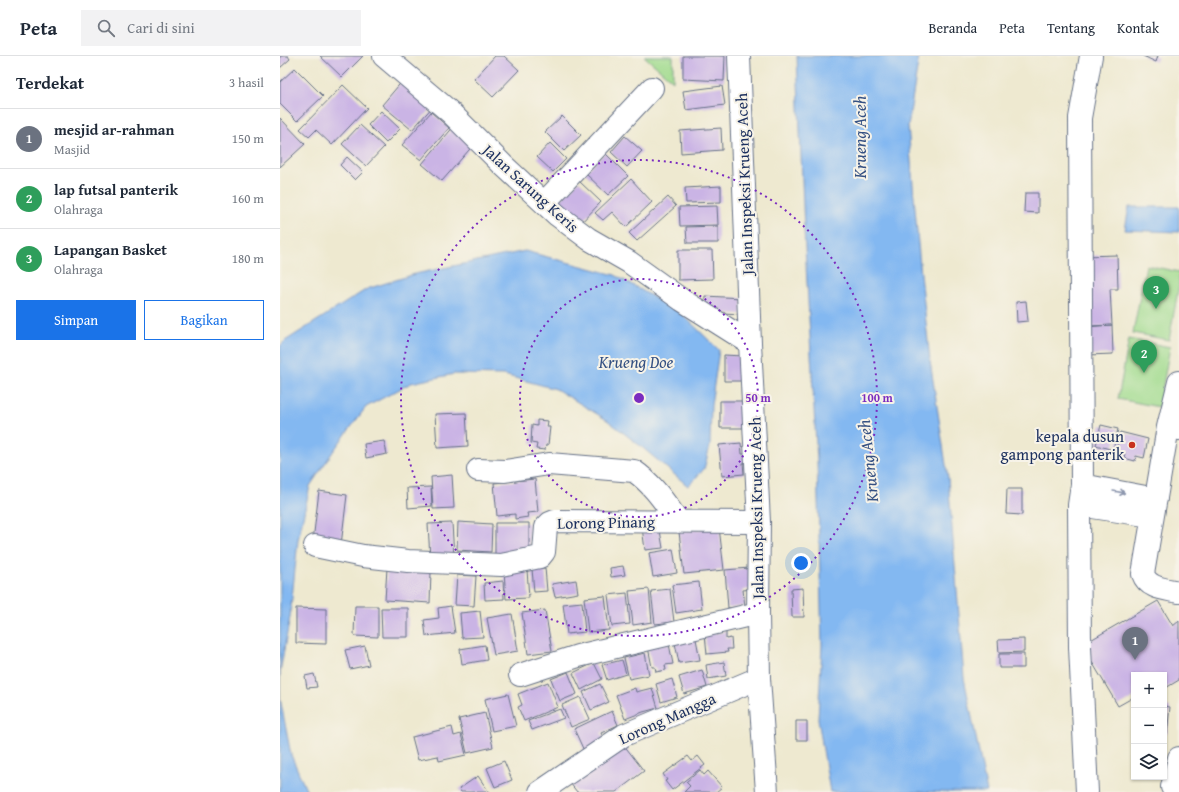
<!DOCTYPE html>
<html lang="id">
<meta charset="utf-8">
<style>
body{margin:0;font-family:"Gentium Book Plus",serif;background:#f2f2f3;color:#1f2937}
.controls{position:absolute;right:12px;bottom:12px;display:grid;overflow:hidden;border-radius:0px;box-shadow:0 1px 3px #0004}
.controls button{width:36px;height:36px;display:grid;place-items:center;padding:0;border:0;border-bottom:1px solid #e0e1e3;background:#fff;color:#1f2937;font:20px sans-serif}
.you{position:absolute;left:521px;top:507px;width:14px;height:14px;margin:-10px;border:3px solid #fff;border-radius:50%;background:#1a73e8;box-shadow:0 0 0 6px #1a73e833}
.badge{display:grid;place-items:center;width:26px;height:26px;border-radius:50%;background:#1a73e8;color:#fff;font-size:13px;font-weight:700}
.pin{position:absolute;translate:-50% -33px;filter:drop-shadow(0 1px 2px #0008)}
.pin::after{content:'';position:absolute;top:21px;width:14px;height:12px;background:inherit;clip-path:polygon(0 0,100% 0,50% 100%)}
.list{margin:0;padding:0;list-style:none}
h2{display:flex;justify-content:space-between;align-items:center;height:52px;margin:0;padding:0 16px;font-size:17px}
h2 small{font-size:13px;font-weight:400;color:#747a83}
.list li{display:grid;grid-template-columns:26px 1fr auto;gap:12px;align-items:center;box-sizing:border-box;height:60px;padding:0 16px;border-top:1px solid #e0e1e3}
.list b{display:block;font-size:15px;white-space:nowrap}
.list p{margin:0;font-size:13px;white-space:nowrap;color:#747a83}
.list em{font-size:13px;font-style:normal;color:#747a83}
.actions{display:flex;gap:8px;padding:12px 16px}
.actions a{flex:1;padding:9px 0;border:1px solid #1a73e8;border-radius:0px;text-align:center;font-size:14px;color:#1a73e8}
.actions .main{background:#1a73e8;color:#fff}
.icon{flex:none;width:22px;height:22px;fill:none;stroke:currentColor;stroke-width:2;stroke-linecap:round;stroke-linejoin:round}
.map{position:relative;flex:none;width:899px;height:736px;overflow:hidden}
header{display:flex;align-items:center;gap:24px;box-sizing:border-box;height:56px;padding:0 20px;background:#fff;border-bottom:1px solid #e0e1e3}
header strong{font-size:19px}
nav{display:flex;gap:22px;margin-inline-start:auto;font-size:14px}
.search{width:280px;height:36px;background:#f2f2f3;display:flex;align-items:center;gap:10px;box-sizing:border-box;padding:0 14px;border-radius:0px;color:#747a83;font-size:15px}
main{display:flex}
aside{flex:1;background:#fff}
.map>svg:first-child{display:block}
.green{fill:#a1db8e;stroke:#5e8576}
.water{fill:#83b8f1;stroke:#4f74a8}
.building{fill:#cab4e5}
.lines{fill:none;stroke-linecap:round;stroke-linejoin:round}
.minor-casing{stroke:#657086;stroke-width:24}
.minor{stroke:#fff;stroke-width:22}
.oneway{stroke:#8d97ae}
.ring{fill:none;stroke:#7b2cbf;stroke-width:2;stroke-dasharray:2 4}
.poi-dot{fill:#c8321e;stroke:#f7f3e8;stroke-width:1.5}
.labels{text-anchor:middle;stroke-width:4;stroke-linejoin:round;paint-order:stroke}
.street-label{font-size:16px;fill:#1b2f5e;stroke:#f7f3e8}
.poi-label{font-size:16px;fill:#1b2f5e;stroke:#f7f3e8;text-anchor:end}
.water-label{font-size:17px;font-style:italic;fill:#355183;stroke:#f7f3e8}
.centre{fill:#7b2cbf;stroke:#f7f3e8;stroke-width:2}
.ring-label{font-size:12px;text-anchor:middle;font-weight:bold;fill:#7b2cbf;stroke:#f7f3e8;stroke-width:4;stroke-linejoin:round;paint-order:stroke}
</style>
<header>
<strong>Peta</strong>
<div class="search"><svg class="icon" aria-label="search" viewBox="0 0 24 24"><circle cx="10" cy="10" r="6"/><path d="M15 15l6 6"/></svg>Cari di sini</div>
<nav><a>Beranda</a><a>Peta</a><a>Tentang</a><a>Kontak</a></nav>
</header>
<main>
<aside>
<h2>Terdekat<small>3 hasil</small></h2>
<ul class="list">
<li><span class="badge" style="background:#6b7280">1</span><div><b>mesjid ar-rahman</b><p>Masjid</p></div><em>150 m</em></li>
<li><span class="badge" style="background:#2e9e5b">2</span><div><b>lap futsal panterik</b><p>Olahraga</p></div><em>160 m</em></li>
<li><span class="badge" style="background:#2e9e5b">3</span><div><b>Lapangan Basket</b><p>Olahraga</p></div><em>180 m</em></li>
</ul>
<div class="actions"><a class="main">Simpan</a><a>Bagikan</a></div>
</aside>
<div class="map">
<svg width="899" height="736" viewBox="0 0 899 736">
<rect width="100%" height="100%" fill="#f7f3e8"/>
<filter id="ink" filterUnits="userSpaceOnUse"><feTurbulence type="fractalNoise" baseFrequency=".025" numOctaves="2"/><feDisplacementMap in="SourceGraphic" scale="8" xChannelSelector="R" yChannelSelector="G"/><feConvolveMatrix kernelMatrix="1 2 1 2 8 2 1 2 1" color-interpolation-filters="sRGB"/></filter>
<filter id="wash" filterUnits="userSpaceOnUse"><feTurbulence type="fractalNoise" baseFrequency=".012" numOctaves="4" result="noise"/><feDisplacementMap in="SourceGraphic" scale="16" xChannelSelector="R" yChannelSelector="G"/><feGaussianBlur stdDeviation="0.9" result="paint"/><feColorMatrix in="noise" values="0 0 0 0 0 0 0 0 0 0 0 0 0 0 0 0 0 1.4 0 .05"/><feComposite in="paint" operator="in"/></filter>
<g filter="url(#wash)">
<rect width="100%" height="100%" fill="#eee9d0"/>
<path class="green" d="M364 0H393V25Z
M866 209 899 216V229L889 284 853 277Z
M849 283 890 291 879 351 838 343Z"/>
<path class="water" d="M517 0H639L628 70 639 199 650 305 668 422 684 622 707 736H550L538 663 542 589 537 406 524 173Z
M849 151H899V176L845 174Z
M245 195 335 219 401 257 439 294 431 349 430 390 424 413 408 430 363 392 327 364 276 333 224 319 174 318 131 327 86 351 54 394 30 430 18 484 10 561 0 616V642L11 699 27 736H0V290L5 285 87 233 135 218Z"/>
<g id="blocks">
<path class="building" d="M0 0H8L10 3 0 12Z
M40 0H83L62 21Z
M215 0H224L239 14 213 41 194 23Z
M403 0H445L444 25 403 23Z
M863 0H878L876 6Z
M15 12 43 40 17 65 0 48V26Z
M124 23 154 49 132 74 102 49Z
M63 29 87 52 52 89 36 74 29 81 20 73Z
M442 30 445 49 406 54 403 35Z
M101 55 120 73 106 87 88 69Z
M151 56 169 72 141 104 122 89Z
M282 60 301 79 284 95 265 76Z
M0 62 25 88 0 111Z
M80 69 104 91 86 110 62 88Z
M175 69 196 86 162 125 142 108Z
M441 72 442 94 401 97 400 75Z
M345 80 362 95 347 111 331 96Z
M270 87 286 103 273 116 257 101Z
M325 97 348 120 328 139 305 117Z
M67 101 83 116 75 124 60 109Z
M351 123 372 146 346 171 332 156 323 164 315 157Z
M299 125 321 146 297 171 275 150Z
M441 130V146L406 147 405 132Z
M745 137H758V157L744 156Z
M388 141 396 150 357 185 349 177Z
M437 150 438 169 400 170 399 151Z
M438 170V187H407L406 171Z
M398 194H432L433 223 398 224Z
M837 199 838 233H830L832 269 807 270 804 200Z
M425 240 462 242 461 258 424 256Z
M746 245 748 265 737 266 736 246Z
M832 269 833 298 808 299 806 271Z
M444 299 462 300 461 325H444Z
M440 345H463V372H440Z
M186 357 188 390 157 392 155 358Z
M257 364 268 365 267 371H270L268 389H266L265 394 256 393 257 388 251 387 252 369 257 370Z
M821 369 838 373 833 394 816 389Z
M840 376 868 383 864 402 856 400 855 405 844 402 845 397 836 395Z
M104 385 107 398 86 402 84 388Z
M461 387 462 398H466L467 407H463L464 418 442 420 439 389Z
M172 419 174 452 153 453 151 421Z
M255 423 258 456 247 457 248 461 235 463V458L217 460 214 427Z
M151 431 152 450 128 452 127 432Z
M727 433H742V459L726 458Z
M39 435 67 439 61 489 33 485Z
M178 466 212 468 211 496 177 494Z
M172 467 174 501 150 502 148 468Z
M215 467H249V500H215Z
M379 469 383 492 365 494 362 471Z
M439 471 444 514 404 518 399 476Z
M393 493 397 517 373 521 369 497Z
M343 510 345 519 331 521 330 512Z
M107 512 151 515 150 547 105 544Z
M265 512 267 535 254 536 252 513Z
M469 512 471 533 463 534 465 550 448 552 445 514Z
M247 514 249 542 226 543 224 515Z
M177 519 196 520 194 550 175 549Z
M296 524 298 537 275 541 272 528Z
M223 525 224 543 205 544 204 527Z
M419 526 422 553 396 557 392 529Z
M523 532 524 561H512L511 533Z
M369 533 372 566 353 569 349 535Z
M390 533 394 566 375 568 371 535Z
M347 537 350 568 332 570 328 539Z
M325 540 329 574 308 576 304 542Z
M878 545 893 570 899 565V624L884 633V619H854V641L838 650 802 589Z
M302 546 305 576 287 578 283 548Z
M75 550H98V581L74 580Z
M171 550 175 577 146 580 144 564 159 562 158 552Z
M16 552 46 553V588L16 587Z
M101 552H128V581H102Z
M265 554 272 595 248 598 242 557Z
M200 555 203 581 182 582 180 557Z
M232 558 238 595 214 599 207 562Z
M446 576V583L451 582 452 593H447L448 596 427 598 425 578Z
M416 583 420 604 399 607 395 587Z
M744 583V596L719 597 718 584Z
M389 588 393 608 385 609 386 614 376 616 375 611H372L368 591Z
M205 589 207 604 182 608 180 593Z
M85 590 89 609 70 613 65 594Z
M365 597 369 619 349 623 344 602Z
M719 598H744V612H719Z
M342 604 346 618 327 624 322 609Z
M444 606 446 620 428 623 426 609Z
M314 607 322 623 301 634 293 617Z
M422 614 427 631 404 638 399 621Z
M288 616 297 638 280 645 271 623Z
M34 618 37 631 27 632 25 620Z
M392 623 397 641 381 646 376 628Z
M268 626 278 651 244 665 238 651 242 649 238 638Z
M320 628 329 646 311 654 303 636Z
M355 632 356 636 372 632 378 652 363 656 345 663 336 639Z
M228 638 236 670 212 675 205 643Z
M300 641 310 663 291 671 282 649Z
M884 650 890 651 887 678H884Z
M280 653 284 662 252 674 248 665Z
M332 655 338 669 321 677 326 687 305 697 294 673Z
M205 657 213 691 187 697 179 663Z
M516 665H527V684H516Z
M172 671 174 680 181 678 186 699 159 705 158 700 138 704 132 681Z
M340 684 364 715 336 736H297L287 723Z
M408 700 412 705 418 700 425 709 392 734 385 725 387 724 383 718Z
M224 705 232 724 215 731 207 712Z
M420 714 424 719 428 715 442 731 436 736H404L410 730 406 726Z
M198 720 209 736H181L179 733Z"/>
</g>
</g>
<g filter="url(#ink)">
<use href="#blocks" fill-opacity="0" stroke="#657086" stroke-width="1"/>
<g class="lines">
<defs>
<path id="minor" d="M104 0 170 56 223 109 277 159 309 183 349 206 402 244 470 287
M459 0 470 287 479 466 478 557 479 622 487 736
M264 147 372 32
M888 371 899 326
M899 373 888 371 863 518C868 533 886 533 899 536
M198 414 225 415 269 408 354 415C373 428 385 447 399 466
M802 429 876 443
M799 449 872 460
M35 490 83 500 128 505 221 509 260 501 264 496 266 471 270 467 275 465 479 466
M240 619 298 600 478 557
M892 731 899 702
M260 736 344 679 479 622
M807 736 800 591 799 449 802 429 800 62 811 0"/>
</defs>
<use href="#minor" class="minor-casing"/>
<use href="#minor" class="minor"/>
</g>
<defs><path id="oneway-shaft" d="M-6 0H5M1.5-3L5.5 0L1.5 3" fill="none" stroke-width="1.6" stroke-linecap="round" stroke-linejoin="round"/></defs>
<use class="oneway" href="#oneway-shaft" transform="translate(839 436) rotate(10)"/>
</g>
<g class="ring">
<circle cx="359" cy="342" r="119"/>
<circle cx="359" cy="342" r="238"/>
</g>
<circle class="poi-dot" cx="852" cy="389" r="4"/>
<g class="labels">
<g class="street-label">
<text transform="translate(464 128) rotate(-92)" y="6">Jalan Inspeksi Krueng Aceh</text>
<text transform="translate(251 132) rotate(42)" y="6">Jalan Sarung Keris</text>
<text transform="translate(476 452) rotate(-91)" y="6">Jalan Inspeksi Krueng Aceh</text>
<text transform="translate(326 466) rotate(-1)" y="6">Lorong Pinang</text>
<text transform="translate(387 662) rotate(-24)" y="6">Lorong Mangga</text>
</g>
<g class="poi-label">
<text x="844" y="386">kepala dusun<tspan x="844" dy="18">gampong panterik</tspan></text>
</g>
<g class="water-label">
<text transform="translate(580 81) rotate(-90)" y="6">Krueng Aceh</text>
<text x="356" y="312">Krueng Doe</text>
<text transform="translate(588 405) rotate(-96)" y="6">Krueng Aceh</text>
</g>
</g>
<circle cx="359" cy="342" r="6" class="centre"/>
<g class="ring-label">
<text x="478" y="346">50 m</text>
<text x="597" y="346">100 m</text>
</g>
</svg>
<div class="controls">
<button>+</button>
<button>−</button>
<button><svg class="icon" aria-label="layers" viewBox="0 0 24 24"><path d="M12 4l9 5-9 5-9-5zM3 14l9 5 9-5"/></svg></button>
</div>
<div class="you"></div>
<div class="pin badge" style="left:855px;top:604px;background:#6b7280">1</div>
<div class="pin badge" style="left:864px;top:317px;background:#2e9e5b">2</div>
<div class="pin badge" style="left:876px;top:253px;background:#2e9e5b">3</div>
</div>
</main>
